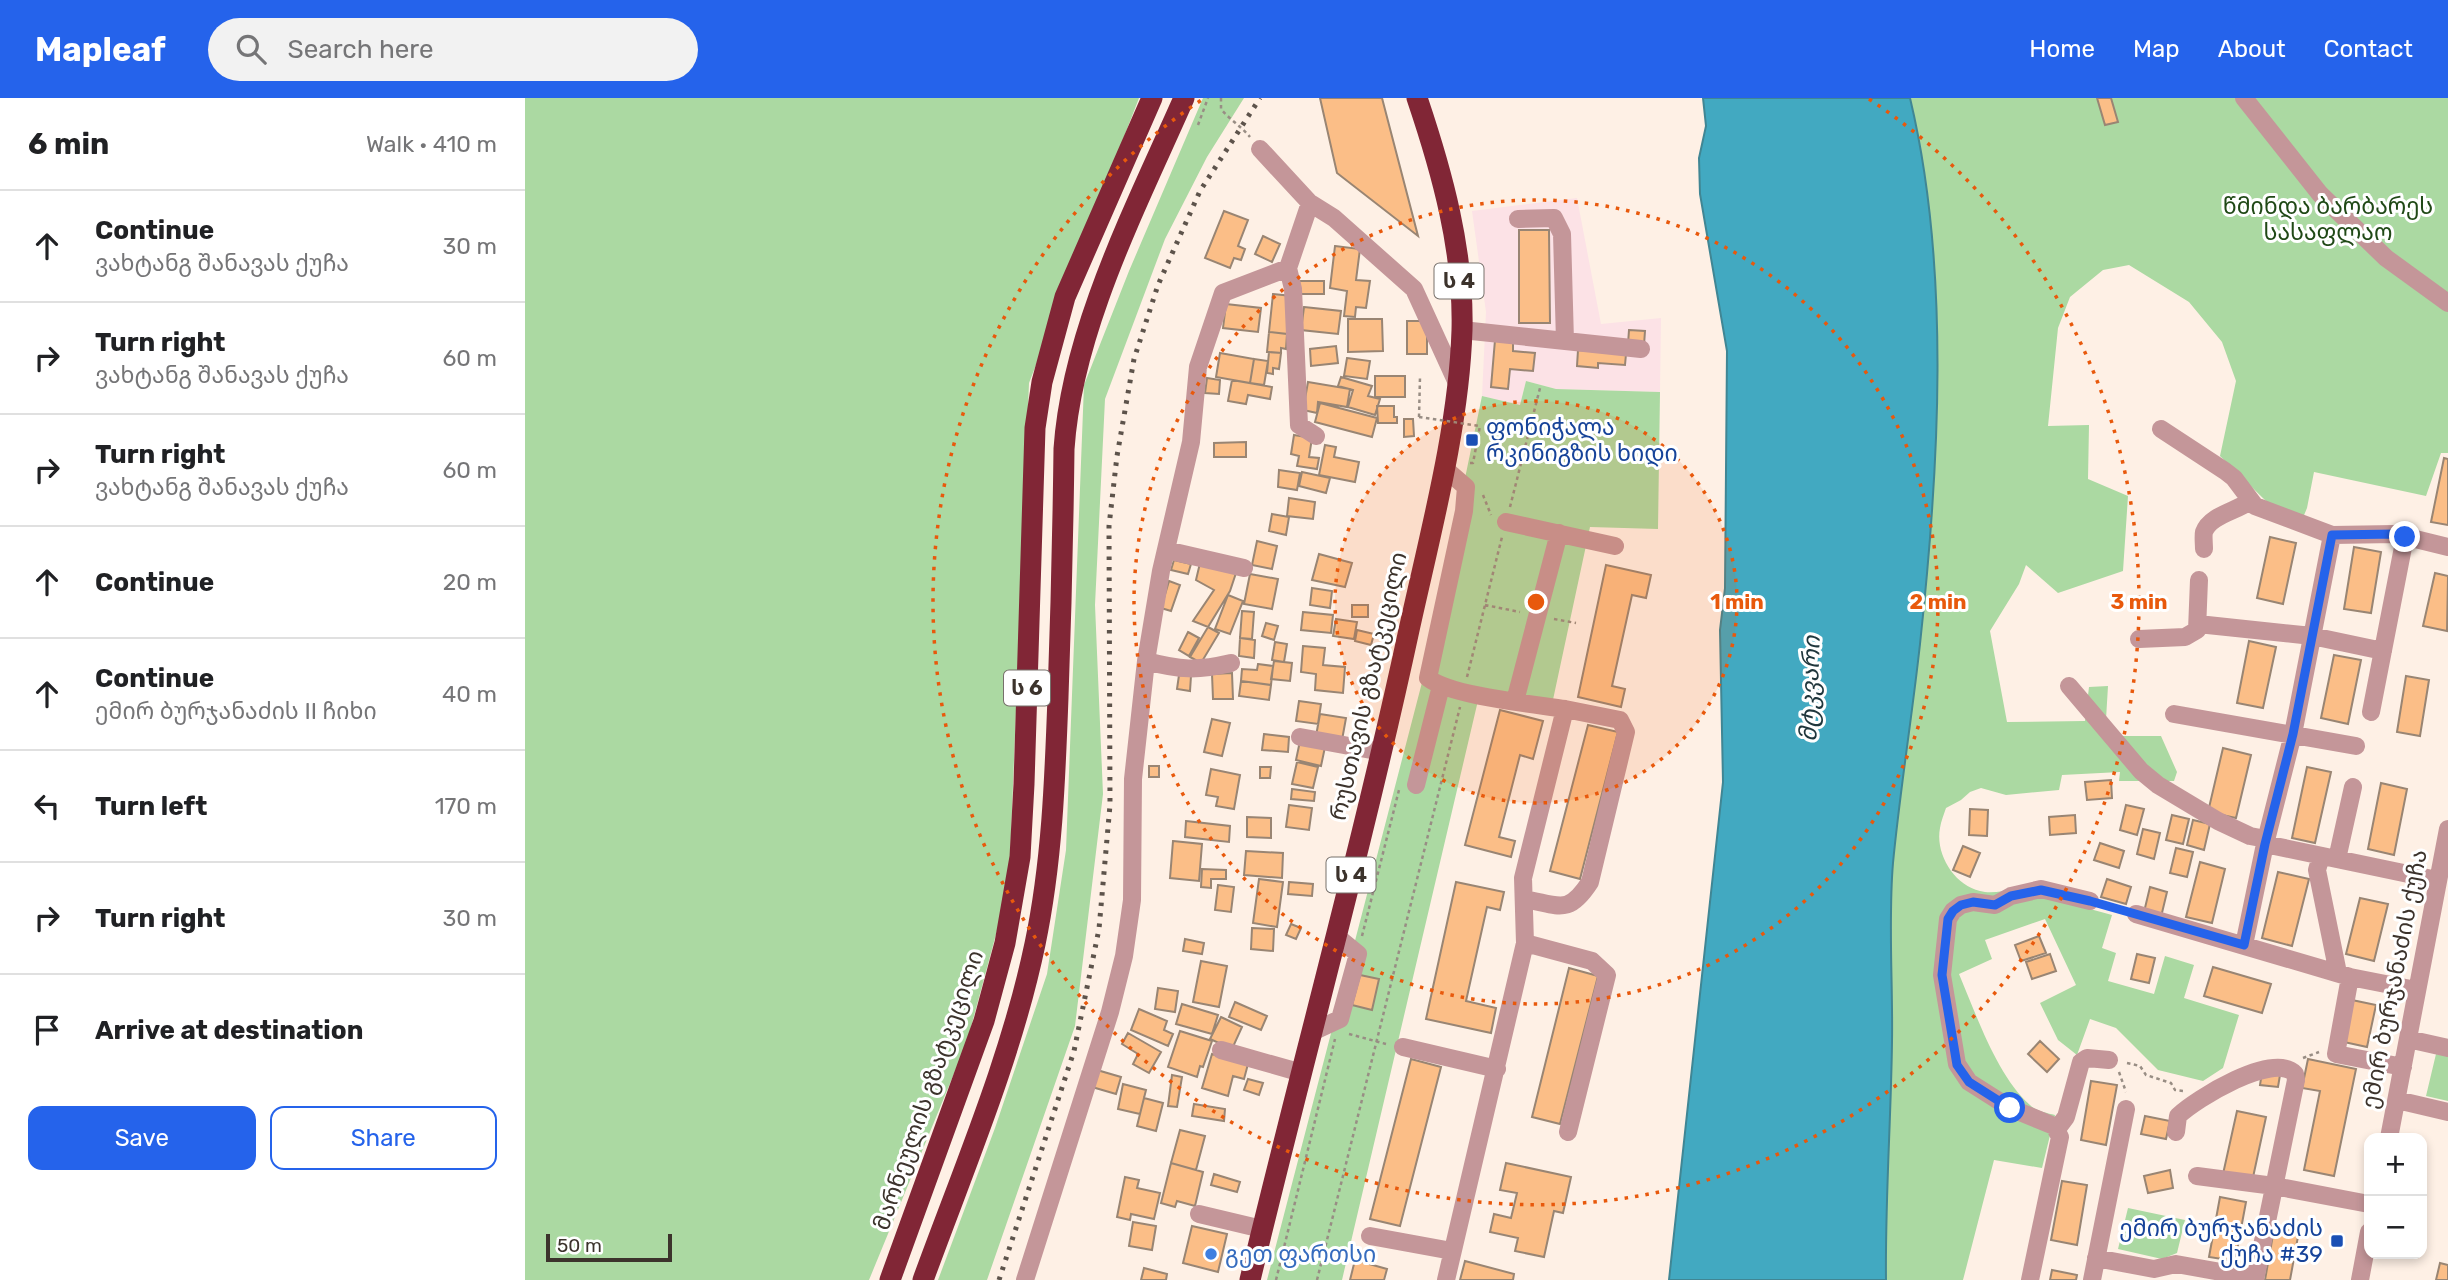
<!DOCTYPE html>
<meta charset="utf-8">
<style>
body{margin:0;font-family:Rubik,"Noto Sans Georgian",sans-serif;background:#f2f2f2;color:#202124}
.controls{position:absolute;right:21px;bottom:21px;display:grid;overflow:hidden;border-radius:14px;box-shadow:0 4px 10px #0003}
.controls button{width:63px;height:63px;display:grid;place-items:center;padding:0;border:0;border-bottom:2px solid #e0e0e0;background:#fff;color:#202124;font:35px sans-serif}
.scale{position:absolute;left:21px;bottom:18px;width:126px;box-sizing:border-box;padding-left:7px;border:4px solid #3c332c;border-top:0;font-size:19px;line-height:24px;white-space:nowrap;color:#3c332c;-webkit-text-stroke:5px #fff;paint-order:stroke}
.stop{position:absolute;width:21px;height:21px;margin:-16px;border:5px solid #2563eb;border-radius:50%;background:#fff}
.stop.end{background:#2563eb;border-color:#fff;box-shadow:0 2px 7px #0008}
.list{margin:0;padding:0;list-style:none}
h2{display:flex;justify-content:space-between;align-items:center;height:91px;margin:0;padding:0 28px;font-size:30px}
h2 small{font-size:23px;font-weight:400;color:#757577}
.list li{display:grid;grid-template-columns:46px 1fr auto;gap:21px;align-items:center;box-sizing:border-box;height:112px;padding:0 28px;border-top:2px solid #e0e0e0}
.list b{display:block;font-size:26px;white-space:nowrap}
.list p{margin:0;font-size:23px;white-space:nowrap;color:#757577}
.list em{font-size:23px;font-style:normal;color:#757577}
.actions{display:flex;gap:14px;padding:21px 28px}
.actions a{flex:1;padding:16px 0;border:2px solid #2563eb;border-radius:14px;text-align:center;font-size:24px;color:#2563eb}
.actions .main{background:#2563eb;color:#fff}
.icon{flex:none;width:38px;height:38px;fill:none;stroke:currentColor;stroke-width:2;stroke-linecap:round;stroke-linejoin:round}
.map{position:relative;flex:none;width:1923px;height:1182px;overflow:hidden}
header{display:flex;align-items:center;gap:42px;box-sizing:border-box;height:98px;padding:0 35px;background:#2563eb;color:#fff}
header strong{font-size:33px}
nav{display:flex;gap:38px;margin-inline-start:auto;font-size:24px}
.search{width:490px;height:63px;background:#f2f2f2;display:flex;align-items:center;gap:18px;box-sizing:border-box;padding:0 24px;border-radius:38px;color:#757577;font-size:26px}
main{display:flex}
aside{flex:1;background:#fff}
.map>svg:first-child{display:block}
.industrial{fill:#fce2e6}
.green{fill:#abd9a2}
.water{fill:#42a9c1;stroke:#408694;stroke-width:2}
.building{fill:#fbbe87;stroke:#998573;stroke-width:2}
.lines{fill:none;stroke-linecap:round;stroke-linejoin:round}
.path{stroke:#988d84;stroke-width:2.5;stroke-dasharray:3.5 3.5;stroke-linecap:butt}
.minor{stroke:#c49699;stroke-width:18}
.highway{stroke:#812636;stroke-width:21}
.rail{stroke:#5d534b;stroke-width:5;stroke-dasharray:3.5 7;stroke-linecap:butt}
.path-bridge{stroke:#988d84;stroke-width:2.5;stroke-dasharray:3.5 3.5;stroke-linecap:butt}
.route{stroke:#2563eb;stroke-width:9}
.ring{fill:none;stroke:#e8590c;stroke-width:3.5;stroke-dasharray:3.5 7}
.transit-dot{fill:#1a4fb4;stroke:#fff;stroke-width:2.5}
.shop-dot{fill:#3f7fe0;stroke:#fff;stroke-width:2.5}
.labels{text-anchor:middle;stroke-width:6;stroke-linejoin:round;paint-order:stroke}
.shield{fill:#fff;stroke:#76706b;stroke-width:2}
.shield-label{font-size:21px;font-weight:bold;fill:#3c332c}
.park-label{font-size:23px;fill:#204916;stroke:#fff}
.transit-label{font-size:23px;fill:#164399;stroke:#fff;text-anchor:start}
.street-label{font-size:23px;fill:#3c332c;stroke:#fff}
.shop-label{font-size:23px;fill:#366cbe;stroke:#fff;text-anchor:start}
.water-label{font-size:24px;font-style:italic;fill:#1f363c;stroke:#fff}
.centre{fill:#e8590c;stroke:#fff;stroke-width:3.5}
.ring-label{font-size:21px;text-anchor:middle;font-weight:bold;fill:#e8590c;stroke:#fff;stroke-width:6;stroke-linejoin:round;paint-order:stroke}
</style>
<header>
<strong>Mapleaf</strong>
<div class="search"><svg class="icon" aria-label="search" viewBox="0 0 24 24"><circle cx="10" cy="10" r="6"/><path d="M15 15l6 6"/></svg>Search here</div>
<nav><a>Home</a><a>Map</a><a>About</a><a>Contact</a></nav>
</header>
<main>
<aside>
<h2>6 min<small>Walk · 410 m</small></h2>
<ul class="list">
<li><svg class="icon" aria-label="ahead" viewBox="0 0 24 24"><path d="M12 20V5M6 11l6-6 6 6"/></svg><div><b>Continue</b><p>ვახტანგ შანავას ქუჩა</p></div><em>30 m</em></li>
<li><svg class="icon" aria-label="right" viewBox="0 0 24 24"><path d="M7 20v-9h11M14 6l5 5-5 5"/></svg><div><b>Turn right</b><p>ვახტანგ შანავას ქუჩა</p></div><em>60 m</em></li>
<li><svg class="icon" aria-label="right" viewBox="0 0 24 24"><path d="M7 20v-9h11M14 6l5 5-5 5"/></svg><div><b>Turn right</b><p>ვახტანგ შანავას ქუჩა</p></div><em>60 m</em></li>
<li><svg class="icon" aria-label="ahead" viewBox="0 0 24 24"><path d="M12 20V5M6 11l6-6 6 6"/></svg><div><b>Continue</b></div><em>20 m</em></li>
<li><svg class="icon" aria-label="ahead" viewBox="0 0 24 24"><path d="M12 20V5M6 11l6-6 6 6"/></svg><div><b>Continue</b><p>ემირ ბურჯანაძის II ჩიხი</p></div><em>40 m</em></li>
<li><svg class="icon" aria-label="left" viewBox="0 0 24 24"><path d="M17 20v-9H6M10 6l-5 5 5 5"/></svg><div><b>Turn left</b></div><em>170 m</em></li>
<li><svg class="icon" aria-label="right" viewBox="0 0 24 24"><path d="M7 20v-9h11M14 6l5 5-5 5"/></svg><div><b>Turn right</b></div><em>30 m</em></li>
<li><svg class="icon" aria-label="arrive" viewBox="0 0 24 24"><path d="M6 21V4h12l-3 4 3 4H6"/></svg><div><b>Arrive at destination</b></div></li>
</ul>
<div class="actions"><a class="main">Save</a><a>Share</a></div>
</aside>
<div class="map">
<svg width="1923" height="1182" viewBox="0 0 1923 1182">
<rect width="100%" height="100%" fill="#fef0e5"/>
<path class="industrial" d="M1052 100 1076 226 1136 220 1135 294 1031 291 1001 283 995 307 957 298 961 214 947 113Z"/>
<path class="green" d="M0 0H614L504 285 484 788 442 944 344 1182H0Z
M678 0H719L682 59 640 141 580 301 570 507 578 696 550 928 462 1182H413L470 1030 522 876 541 752 559 287 604 173Z
M1385 0H1923V355H1916L1901 398 1789 374 1782 410 1777 422 1743 405 1695 358 1711 283 1697 244 1664 204 1604 167 1578 172 1545 199 1533 230 1523 328 1564 327 1563 381 1603 398 1598 473 1533 495 1501 467 1494 486 1465 533 1482 624 1560 623 1564 589 1583 588 1580 638H1636L1652 674 1649 683H1594L1595 674 1537 677 1534 692 1481 697 1456 690 1445 694 1436 702 1421 710C1419 716 1416 723 1415 730 1410 756 1429 787 1455 793 1469 797 1484 790 1498 793 1528 799 1557 809 1587 817L1577 850 1591 855 1583 883 1629 896 1640 858 1669 867 1659 900 1714 917 1698 970 1678 983 1633 972 1591 930 1565 921 1552 957 1533 942 1515 905 1551 887 1520 821 1460 842 1467 861 1434 876C1451 916 1472 978 1505 1007 1511 1013 1522 1015 1530 1017L1517 1070 1469 1062 1438 1182H1361C1360 1103 1366 1023 1367 944 1368 884 1363 824 1368 765 1375 692 1387 619 1395 546 1414 371 1426 172 1385 0Z
M1001 283 1031 291 1135 294 1133 431 1065 429 1026 611 955 594 817 1182H742L901 569 957 298 995 307Z
M1911 956 1923 958V1003L1901 998Z
M1603 1110 1660 1122 1652 1155 1637 1161 1593 1151Z"/>
<path class="water" d="M1178 0H1385C1426 172 1414 371 1395 546 1387 619 1375 692 1368 765 1363 824 1368 884 1367 944 1366 1023 1360 1103 1361 1182H1144L1198 684 1195 532 1200 490 1202 253 1175 96 1174 60 1181 28Z"/>
<path class="building" d="M795 0H857L893 138 812 75Z
M1572 0H1586L1593 24 1580 27Z
M699 113 723 122 713 148 720 151 716 162 709 160 705 170 680 160Z
M994 132H1024L1025 225H994Z
M738 138 755 146 747 164 730 156Z
M810 148 835 151 831 182 845 183 841 210 831 209 830 219 819 218 822 193 805 190Z
M774 183H799V196H775Z
M748 196 767 198 762 236 744 234Z
M701 206 736 210 733 234 698 230Z
M779 209 816 213 813 236 776 232Z
M823 221H857L858 253 823 254Z
M882 223H902V256H882Z
M1104 232 1120 233 1119 247 1103 246Z
M744 234 762 236 761 251 756 250V255L742 254Z
M970 242 988 244V253L1010 255 1008 273 985 271 983 291 966 289Z
M811 248 813 265 786 268 785 251Z
M1053 252 1101 256 1100 267 1073 265V270L1052 268Z
M744 254 756 255 754 271 748 270V276L742 275Z
M695 255 729 261 725 285 691 279Z
M822 260 845 263 842 281 819 278Z
M729 261 743 263 739 287 725 285Z
M850 278H880V299H850Z
M816 279 847 288 843 298 855 301 850 317 823 309 828 292 813 288Z
M682 280 695 282 694 296 680 295Z
M707 282 747 289 745 301 723 297 721 306 703 303Z
M783 284 825 291 822 309 793 304 792 315 778 312Z
M795 305 852 320 847 339 790 324Z
M852 308H869V319H872V325H853Z
M879 321H888L889 338 879 339Z
M769 337 787 340 784 359 794 360 792 371 772 368 774 358 766 356Z
M721 344V359H689V345Z
M800 347 811 349 809 359 834 364 830 384 794 377Z
M1919 360 1923 361V427L1906 424Z
M754 372 775 375 772 392 753 389Z
M777 374 805 380 801 395 774 388Z
M764 400 790 404 788 421 762 418Z
M747 416 764 419 761 437 744 433Z
M1745 439 1771 445 1758 506 1732 500Z
M732 443 752 448 747 471 727 467Z
M1829 449 1856 454 1846 515 1819 511Z
M794 456 827 465 820 489 787 482Z
M649 462 666 466 663 476 646 472Z
M675 465 711 475 705 493 683 529 668 523 689 492 671 482Z
M1081 467 1126 477 1121 500 1107 497 1087 588 1100 591 1096 609 1053 599Z
M1910 475 1923 478 1922 533 1898 528Z
M725 476 753 481 747 511 719 506Z
M644 483 655 487 646 513 636 510Z
M787 490 807 493 805 510 785 507Z
M703 497 718 503 705 536 690 531Z
M827 507H843V519H827Z
M717 513 729 514 727 541 715 540Z
M778 514 808 517 806 535 776 532Z
M811 521 832 524 829 541 808 538Z
M741 525 753 528 749 542 737 538Z
M683 529 694 535 676 565 665 559Z
M832 532 849 536 846 547 830 543Z
M663 534 674 540 664 558 654 552Z
M715 540 730 542 729 560 714 558Z
M1724 543 1751 549 1738 610 1712 605Z
M750 544 762 546 759 564 747 562Z
M778 548 800 550 798 567 820 569 818 595 790 592 791 576 776 574Z
M1809 557 1836 562 1823 626 1796 620Z
M749 563 767 565 765 583 746 581Z
M733 566 748 568 746 587 716 583 717 571 732 572Z
M707 575 708 601H688L687 576Z
M654 577 666 578 665 593 652 591Z
M1881 578 1904 582 1895 638 1872 634Z
M716 583 746 587 744 602 714 598Z
M774 603 796 606 793 626 771 623Z
M975 612 1018 623 1008 661 995 657 974 739 990 743 986 759 940 747Z
M795 616 821 620 817 642 791 638Z
M687 621 705 625 697 658 679 654Z
M1063 627 1093 634 1055 781 1025 773Z
M739 636 764 639 763 654 737 652Z
M775 643 800 649 796 668 771 662Z
M1698 650 1726 657 1711 720 1683 714Z
M772 664 793 669 788 690 767 686Z
M624 668H634V679H624Z
M735 669H746L745 680H735Z
M1782 669 1806 674 1790 745 1767 740Z
M686 671 715 677 709 711 691 708 693 699 681 697Z
M1586 682 1587 700 1562 702 1560 684Z
M1856 685 1882 691 1869 757 1843 751Z
M767 691 790 694 789 703 766 701Z
M764 707 787 710 784 732 761 729Z
M1601 707 1619 711 1612 737 1595 732Z
M1445 711 1463 712 1462 738 1444 737Z
M1550 717 1551 735 1525 737 1524 719Z
M1647 717 1664 721 1658 746 1641 742Z
M722 719 746 720V740L722 739Z
M1668 722 1685 726 1679 752 1662 747Z
M661 723 705 728 704 744 660 739Z
M1618 731 1635 735 1629 761 1612 756Z
M648 743 677 746 674 783 645 780Z
M1575 745 1599 753 1594 770 1569 762Z
M1438 748 1455 755 1445 779 1428 772Z
M1651 750 1668 754 1662 779 1645 775Z
M721 753 758 755 757 780 719 777Z
M1675 764 1700 771 1687 825 1661 819Z
M677 771 701 772V781H686V790L676 789Z
M1753 774 1784 781 1767 848 1737 840Z
M734 781 758 784 752 829 728 825Z
M1582 781 1606 789 1601 806 1576 799Z
M764 784 788 786 787 798 763 796Z
M931 784 979 794 975 812 962 809 941 903 971 910 966 935 901 921Z
M693 787 709 789 706 814 690 812Z
M1625 789 1642 794 1636 819 1619 814Z
M1835 800 1863 806 1849 863 1821 856Z
M766 826 776 830 771 841 761 837Z
M727 830 749 831 748 853 726 851Z
M1514 838 1521 855 1496 863 1490 847Z
M660 841 679 845 677 856 658 853Z
M1525 856 1531 873 1507 881 1501 864Z
M1612 856 1630 860 1624 885 1606 881Z
M676 863 702 868 694 909 668 904Z
M1688 869 1746 886 1737 915 1679 898Z
M1044 870 1073 878 1035 1026 1007 1019Z
M835 877 854 881 847 912 827 907Z
M633 890 653 893 650 914 630 911Z
M1827 902 1851 907 1842 949 1819 944Z
M710 904 742 918 736 932 704 919Z
M657 906 693 917 687 936 651 926Z
M614 911 642 923 639 932 648 936 643 948 606 932Z
M696 919 717 929 707 951 685 941Z
M655 933 687 943 678 969 675 968 672 979 643 969Z
M603 935 636 954 624 975 608 966 613 956 597 946Z
M1515 943 1534 961 1522 974 1503 956Z
M687 956 723 966 719 981 708 978 703 998 677 990Z
M886 961 916 969 875 1128 845 1121Z
M1783 961 1831 971 1809 1078 1779 1072 1795 993 1777 990Z
M572 972 596 979 591 996 567 989Z
M1737 974 1755 977 1753 989 1735 987Z
M647 977 657 979 652 1009 643 1008Z
M723 981 738 985 734 997 719 992Z
M1566 983 1592 987 1581 1047 1556 1042Z
M598 986 621 992 615 1016 593 1011Z
M619 1000 638 1005 631 1033 612 1028Z
M669 1006 700 1011 699 1023 667 1018Z
M1712 1013 1741 1019 1727 1084 1698 1076Z
M1620 1018 1645 1023 1641 1041 1616 1036Z
M655 1032 680 1038 671 1072 646 1065Z
M646 1065 678 1074 670 1108 652 1103 650 1109 636 1105Z
M981 1065 1046 1079 1038 1115 1029 1113 1019 1159 990 1153 993 1140 965 1134 969 1116 986 1120 992 1095 975 1092Z
M1645 1072 1648 1090 1623 1095 1619 1078Z
M689 1076 715 1084 712 1094 686 1087Z
M600 1079 614 1082 612 1090 635 1095 629 1121 606 1116 605 1122 592 1119Z
M1537 1083 1562 1087 1552 1147 1526 1142Z
M1695 1099 1721 1104 1710 1163 1684 1159Z
M608 1124 631 1128 627 1152 604 1148Z
M667 1128 702 1136 693 1174 658 1165Z
M1749 1131 1774 1133 1765 1182H1740Z
M830 1162 862 1171 859 1182H825Z
M940 1163 989 1176 988 1182H935Z
M1915 1165 1923 1167V1182H1911Z
M619 1170 642 1176 641 1182H616Z
M1527 1172 1552 1177 1551 1182H1525Z"/>
<g class="lines">
<path class="path" d="M696 0V11C705 22 716 28 725 39
M673 27 683 0
M894 319 895 279
M945 365H948L955 328
M958 397 966 417
M985 409 1015 290
M960 507 995 514
M1029 521 1051 525
M942 579 977 439
M1580 807 1594 811
M837 838 874 692
M824 936 861 946
M1778 960 1794 954
M1602 965 1615 968 1621 977 1646 985 1650 992 1658 993
M1594 974 1601 994
M751 1182 810 941
M792 1182 935 609"/>
<path class="minor" d="M1719 0 1795 96 1861 160 1923 205
M735 51 785 105 809 120 889 191 932 285
M993 121 1029 120 1037 136 1040 243
M763 170 768 191 774 327 791 338
M937 232 1116 251
M1636 331 1700 373 1709 380 1730 408 1807 437 1870 436 1923 449
M919 370 941 389 939 413 903 580C926 598 1008 606 1040 611L998 780 1000 845 921 1182
M981 424 1090 448
M1679 451C1679 446 1678 438 1679 434 1685 417 1712 413 1725 403
M641 452 719 470
M1673 526 1787 538 1858 553
M1614 541 1660 539 1672 532 1674 482
M621 563C655 572 672 573 706 565
M1544 588 1616 673 1633 687 1693 723 1725 738 1741 741
M990 603 1034 435
M1846 614 1880 439
M1649 616 1831 648
M775 639 857 654
M891 687 916 588
M1740 746 1912 782
M1796 758 1792 772 1813 875
M1812 761 1828 689
M999 801C1034 807 1043 818 1065 784L1101 634 1095 622 1040 611
M1611 816 1825 879 1891 892
M1000 845 1067 863 1082 877 1043 1034
M1719 847 1740 746 1768 636 1807 437
M1825 879 1811 956 1878 969
M787 934 815 921 833 856 811 838
M1883 941 1923 950
M878 949 972 971
M696 952 777 975
M1872 1002 1923 1014
M1532 1031 1541 1019 1556 964 1562 960 1584 962
M1651 1034 1653 1018C1671 1001 1748 953 1770 976L1771 982 1730 1182
M1864 1040 1923 731
M1672 1078 1749 1088 1844 1106
M674 1116 737 1131
M845 1138 927 1153
M1571 1160 1629 1171 1651 1166 1730 1180
M500 1182 585 914 599 858 607 802 608 681 621 563 636 473 666 344 673 269 698 195 763 170 785 105
M1505 1182 1535 1039 1529 1028 1485 1010 1444 984 1432 966 1417 877 1423 821 1428 813 1436 807 1448 804 1470 807 1486 798 1516 791 1565 803
M1567 1182 1601 1011
M1835 1182 1844 1134"/>
<path class="highway" d="M365 1182 459 923 480 845 495 759 499 686 510 330 517 284 540 199 627 0
M398 1182C438 1072 486 961 510 846 527 765 530 682 533 599 536 516 538 433 539 351 547 232 611 109 659 0
M725 1182C777 965 837 750 884 532 905 436 934 330 937 232 939 153 917 74 892 0"/>
<path class="rail" d="M474 1182 549 953 574 831 585 707 584 428 592 358 609 261 633 187 675 93 735 0"/>
<path class="path-bridge" d="M894 319 955 328"/>
</g>
<g class="lines">
<path class="route" d="M1485 1010 1444 984 1432 967 1417 877 1423 821 1428 813 1436 807 1448 804 1470 807 1486 798 1516 792 1565 803 1719 847 1740 746 1768 636 1807 437 1870 436 1880 439"/>
</g>
<circle cx="1011" cy="504" r="201" fill="#e8590c" fill-opacity=".12"/>
<g class="ring">
<circle cx="1011" cy="504" r="201"/>
<circle cx="1011" cy="504" r="402"/>
<path d="M1344 1A603 603 0 1 1 678 1"/>
</g>
<g class="transit-dot">
<rect x="940" y="335" width="14" height="14" rx="3.5"/>
<rect x="1805" y="1136" width="14" height="14" rx="3.5"/>
</g>
<circle class="shop-dot" cx="686" cy="1156" r="7"/>
<g class="labels">
<g class="shield">
<rect x="909.5" y="165.5" width="49" height="35" rx="5"/>
<rect x="479" y="572.5" width="46" height="35" rx="5"/>
<rect x="801.5" y="759.5" width="49" height="35" rx="5"/>
</g>
<g class="shield-label">
<text x="934" y="190">ს 4</text>
<text x="502" y="597">ს 6</text>
<text x="826" y="784">ს 4</text>
</g>
<g class="park-label">
<text x="1803" y="116">წმინდა ბარბარეს<tspan x="1803" dy="26">სასაფლაო</tspan></text>
</g>
<g class="transit-label">
<text x="961" y="337">ფონიჭალა<tspan x="961" dy="26">რკინიგზის ხიდი</tspan></text>
<text x="1798" y="1138" text-anchor="end">ემირ ბურჯანაძის<tspan x="1798" dy="26">ქუჩა #39</tspan></text>
</g>
<g class="street-label">
<text transform="translate(843 588) rotate(-77)" y="8">რუსთავის გზატკეცილი</text>
<text transform="translate(1869 881) rotate(-79)" y="8">ემირ ბურჯანაძის ქუჩა</text>
<text transform="translate(403 992) rotate(-71)" y="8">მარნეულის გზატკეცილი</text>
</g>
<g class="shop-label">
<text x="700" y="1164">გეთ ფართსი</text>
</g>
<g class="water-label">
<text transform="translate(1285 591) rotate(-88)" y="8">მტკვარი</text>
</g>
</g>
<circle cx="1011" cy="504" r="10" class="centre"/>
<g class="ring-label">
<text x="1212" y="511">1 min</text>
<text x="1413" y="511">2 min</text>
<text x="1614" y="511">3 min</text>
</g>
</svg>
<div class="controls">
<button>+</button>
<button>−</button>
</div>
<div class="scale">50 m</div>
<div class="stop" style="left:1485px;top:1010px"></div>
<div class="stop end" style="left:1880px;top:439px"></div>
</div>
</main>
